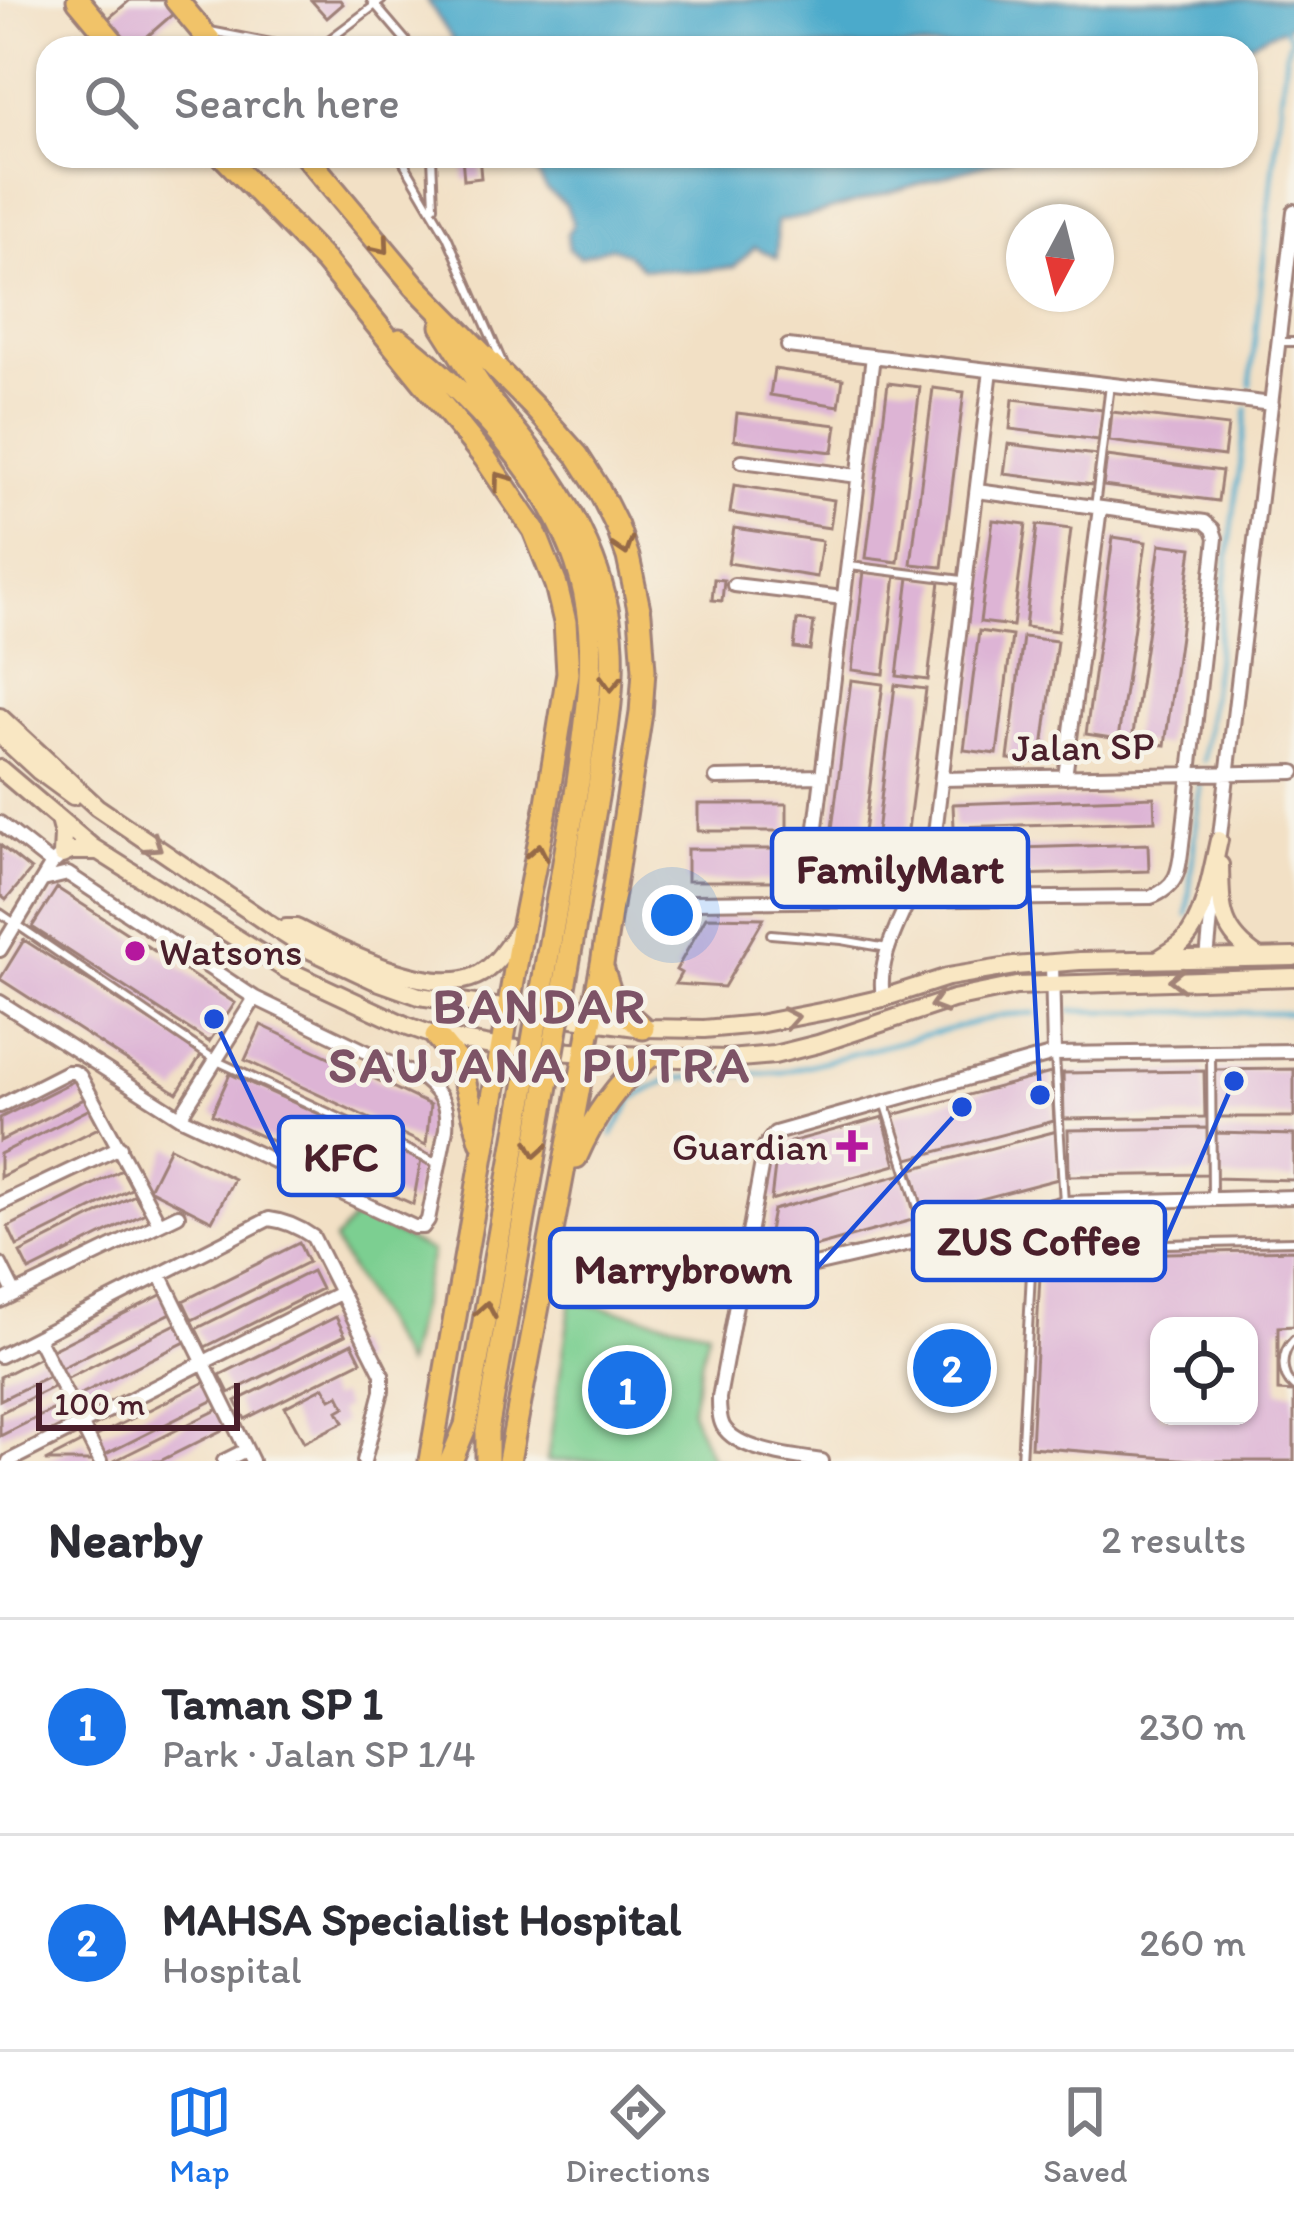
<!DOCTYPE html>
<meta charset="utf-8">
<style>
body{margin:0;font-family:Itim,sans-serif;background:#f7f7f7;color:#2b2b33}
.controls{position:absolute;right:36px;bottom:36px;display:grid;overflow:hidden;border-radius:24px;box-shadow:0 3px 9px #0004}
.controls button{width:108px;height:108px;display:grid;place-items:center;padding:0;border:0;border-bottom:3px solid #e1e1e2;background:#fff;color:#2b2b33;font:60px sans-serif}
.compass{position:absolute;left:1006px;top:204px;width:108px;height:108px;border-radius:50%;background:#fff;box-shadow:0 3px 9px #0004;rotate:187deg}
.scale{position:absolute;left:36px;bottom:30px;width:204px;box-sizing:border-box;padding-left:12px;border:6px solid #4a1f2b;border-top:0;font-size:33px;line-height:42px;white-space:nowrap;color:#4a1f2b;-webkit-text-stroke:9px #f7f3e8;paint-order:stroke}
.you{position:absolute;left:672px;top:915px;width:42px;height:42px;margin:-30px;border:9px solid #fff;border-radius:50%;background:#1a73e8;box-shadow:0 0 0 18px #1a73e833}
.badge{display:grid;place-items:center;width:78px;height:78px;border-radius:50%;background:#1a73e8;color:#fff;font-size:39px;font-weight:700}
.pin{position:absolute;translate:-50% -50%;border:6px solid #fff;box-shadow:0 3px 12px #0006}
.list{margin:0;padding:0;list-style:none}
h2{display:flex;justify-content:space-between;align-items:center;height:156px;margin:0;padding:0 48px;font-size:51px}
h2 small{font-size:39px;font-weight:400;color:#7c7c81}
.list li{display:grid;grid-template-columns:78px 1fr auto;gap:36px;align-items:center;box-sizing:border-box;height:216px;padding:0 48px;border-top:3px solid #e1e1e2}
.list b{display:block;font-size:45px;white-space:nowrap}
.list p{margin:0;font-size:39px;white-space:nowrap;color:#7c7c81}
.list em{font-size:39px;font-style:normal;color:#7c7c81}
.icon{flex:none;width:66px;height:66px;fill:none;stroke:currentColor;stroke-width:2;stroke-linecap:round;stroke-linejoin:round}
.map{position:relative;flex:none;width:1294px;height:1461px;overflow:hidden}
.search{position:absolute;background:#fff;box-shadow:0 3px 9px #0004;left:36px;right:36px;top:36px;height:132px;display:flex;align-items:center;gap:30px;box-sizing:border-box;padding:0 42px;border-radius:36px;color:#7c7c81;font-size:45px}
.sheet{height:588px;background:#fff}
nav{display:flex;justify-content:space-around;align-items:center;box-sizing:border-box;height:168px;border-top:3px solid #e1e1e2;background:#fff;font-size:33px;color:#7c7c81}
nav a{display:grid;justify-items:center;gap:6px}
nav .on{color:#1a73e8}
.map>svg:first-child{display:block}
.green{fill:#7bcf91;stroke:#62775e;stroke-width:3}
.water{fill:#4caacb;stroke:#4b647b;stroke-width:3}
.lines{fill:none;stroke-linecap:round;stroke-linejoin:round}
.stream{stroke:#4caacb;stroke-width:4.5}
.building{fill:#ddb4d5;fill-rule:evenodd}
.service-casing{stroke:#9e8078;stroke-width:12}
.minor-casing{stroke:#9e8078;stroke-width:18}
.secondary-casing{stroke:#9e8078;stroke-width:22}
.motorway-casing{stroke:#9e8078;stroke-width:27}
.service{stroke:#fff;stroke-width:6}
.minor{stroke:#fff;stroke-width:12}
.secondary{stroke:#f9e7c3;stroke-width:16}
.motorway{stroke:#f1c369;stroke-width:21}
.motorway-bridge-casing{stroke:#9e8078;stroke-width:27;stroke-linecap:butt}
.motorway-bridge{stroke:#f1c369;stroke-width:21}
.oneway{stroke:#956947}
.oneway2{stroke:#a28377}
.poi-dot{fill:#b5179e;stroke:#f7f3e8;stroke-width:4.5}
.labels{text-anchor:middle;stroke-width:9;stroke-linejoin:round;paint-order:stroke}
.street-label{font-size:39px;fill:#4a1f2b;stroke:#f7f3e8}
.poi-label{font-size:39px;fill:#4a1f2b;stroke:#f7f3e8;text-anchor:start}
.district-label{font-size:51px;font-weight:bold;letter-spacing:3px;fill:#7d5366;stroke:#f7f3e8}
.leader{fill:none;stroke:#1d4ed8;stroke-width:4.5}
.callout-dot{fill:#1d4ed8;stroke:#f7f3e8;stroke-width:4.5}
.callout{fill:#f7f3e8;stroke:#1d4ed8;stroke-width:4.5}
.callout-label{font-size:42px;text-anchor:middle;font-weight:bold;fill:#4a1f2b}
</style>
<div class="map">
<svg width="1294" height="1461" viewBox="0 0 1294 1461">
<rect width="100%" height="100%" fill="#f7f3e8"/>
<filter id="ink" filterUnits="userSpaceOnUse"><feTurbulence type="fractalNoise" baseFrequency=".00833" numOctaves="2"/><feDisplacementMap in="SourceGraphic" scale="24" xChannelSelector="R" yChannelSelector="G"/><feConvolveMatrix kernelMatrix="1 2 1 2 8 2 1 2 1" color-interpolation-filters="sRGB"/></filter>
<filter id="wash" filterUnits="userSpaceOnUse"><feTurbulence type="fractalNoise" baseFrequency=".004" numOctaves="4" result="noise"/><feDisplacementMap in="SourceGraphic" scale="48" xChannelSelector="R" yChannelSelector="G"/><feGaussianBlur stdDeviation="2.7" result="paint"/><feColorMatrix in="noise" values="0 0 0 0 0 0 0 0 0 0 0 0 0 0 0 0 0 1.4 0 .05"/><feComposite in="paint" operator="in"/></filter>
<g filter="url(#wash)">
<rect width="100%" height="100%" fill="#f2e0c5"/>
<path class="green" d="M357 1215 432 1252 405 1366 334 1241Z
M571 1301 708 1330 691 1411 712 1460 723 1461H547Z"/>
<path class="water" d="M427 0H1294V23L1238 48H458Z
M527 156H1013L806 217 777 221V258L755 247 734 267 697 271 642 268 627 254 611 247 580 257 569 249 567 234 573 224 566 205 547 190Z"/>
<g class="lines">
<path class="stream" d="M1250 385 1286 53 1291 38 1284 28
M1203 761 1247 409
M1187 915 1200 784
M1071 1011 1294 1013
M612 1135 634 1098 669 1079 783 1072 1004 1015 1035 1013"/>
</g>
<g id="blocks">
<path class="building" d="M130 0H189L134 48H74Z
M311 0H340L343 4 327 18Z
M462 156H479L481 178 464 180Z
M774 369 843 379 839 406 770 395Z
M888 383 920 387 898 562 866 558Z
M933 388 964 392 942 567 911 564Z
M1013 399 1103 410 1099 440 1010 429Z
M1112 412 1228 426 1224 456 1109 441Z
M737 413 837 425 833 452 734 440Z
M1008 444 1097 455 1093 485 1004 474Z
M1107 456 1222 471 1218 501 1103 486Z
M734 485 834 500 830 528 730 513Z
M993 520 1026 524 1013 626 980 622Z
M1037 525 1071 529 1058 631 1025 627Z
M734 528 822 541 817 577 728 563Z
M1113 537 1146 542 1118 739 1086 734Z
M1160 544 1192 548 1165 745 1132 741Z
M864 571 896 575 884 674 852 670Z
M909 577 940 581 928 680 897 676Z
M714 579 724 580 722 601 712 600Z
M797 620 814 622 810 650 794 648Z
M979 631 1012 636 997 754 964 750Z
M1023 637 1057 641 1041 763 1008 759Z
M851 680 883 684 860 864 828 860Z
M895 685 926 689 903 869 873 865Z
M1154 797 1155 821 954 827 953 804Z
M698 804H787V831H698Z
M1148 844 1149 871 956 877 955 850Z
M0 845 31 870 6 900 0 895Z
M687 849H788V870H781V881H687Z
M57 888 235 1003 209 1042 32 927Z
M706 917 764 918 724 987 675 984 681 973 676 970Z
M24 940 202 1054 177 1093 0 979Z
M261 1025 430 1105 426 1145 245 1060Z
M1294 1069V1117H1215V1070Z
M1204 1071 1205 1117 1064 1119 1063 1073Z
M1051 1073 1054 1121 905 1160 893 1115Z
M230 1074 421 1160 413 1204 212 1114Z
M76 1080 86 1098 0 1141V1118Z
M92 1108 102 1126 0 1177V1154Z
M883 1117 896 1165 771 1200 776 1158 790 1142Z
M1209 1128 1210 1174 1069 1176 1068 1130Z
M1057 1131 1058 1179 924 1214 912 1169Z
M1214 1133 1294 1135V1180L1213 1178Z
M170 1147 234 1179 212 1221 149 1189Z
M124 1169 133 1188 17 1246 8 1227Z
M903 1174 916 1219 770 1259 765 1253 773 1210Z
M135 1195 145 1213 29 1271 20 1253Z
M299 1243 308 1262 192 1320 183 1301Z
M1294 1250V1326L1278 1327V1391L1294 1392V1461H1204L1031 1447 1041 1256ZM1159 1326H1249V1416H1159Z
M312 1271 321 1289 205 1347 196 1329Z
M163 1294 173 1312 57 1370 48 1352Z
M336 1317 345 1335 229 1393 220 1375Z
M178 1323 187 1341 71 1399 62 1381Z
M352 1343 361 1361 245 1419 236 1401Z
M42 1356 51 1375 0 1400V1377Z
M207 1381 216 1399 100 1457 91 1439Z
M55 1386 64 1404 0 1436V1413Z
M324 1387 331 1399 339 1395 345 1407 338 1411 344 1422 304 1442 285 1407Z
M221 1408 230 1426 160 1461H114Z
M84 1441 94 1461H45Z"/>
</g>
</g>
<g filter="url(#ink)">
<use href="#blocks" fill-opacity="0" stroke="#9e8078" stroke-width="3"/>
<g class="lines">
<defs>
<path id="service" d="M371 0 412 48
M210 31 297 48
M318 48 382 0
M400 156 447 236 502 362
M432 156 434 206
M1279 342H1294
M1095 507 1110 385
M850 566 962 580
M0 913 217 1061 436 1163
M771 934 842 940 887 948
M1211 1053 1212 1197
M1055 1056 1064 1203
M886 1105 928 1239
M1294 1340C1280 1353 1280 1375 1294 1387
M1021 1461 1032 1254 1036 1247 1294 1241"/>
<path id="minor" d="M788 346 1272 404
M742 461 858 476
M734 585 843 598
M1065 777 1100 508
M716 778 822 776
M942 779 1294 772
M0 823 52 864
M1219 844 1294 211
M927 899 991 370
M807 901 873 356
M694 902 1151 897C1182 885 1179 865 1183 836L1216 538 1213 529 1205 522 977 491
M0 950 52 864 62 855
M1207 959 1214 888
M1052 963 1054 1054
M883 998C877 963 895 931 909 899
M0 1002 180 1117 414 1227H423L428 1220 446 1129C448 1105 441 1094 423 1079L255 998 68 874 43 880
M0 1106 67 1072H74L80 1076 159 1223
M180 1117 255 998
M0 1204 120 1147
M0 1264 15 1294
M160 1274 252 1461
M740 1282 928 1239 1064 1203 1294 1197
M0 1301 178 1215
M37 1337 100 1461
M0 1356 269 1219C286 1221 299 1227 313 1237L382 1374V1391L364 1461
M9 1461 340 1293
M224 1461 246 1450
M822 1461C796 1457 737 1451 723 1426 719 1418 719 1408 719 1398L765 1146 775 1133 1054 1054 1294 1051"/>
<path id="secondary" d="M0 717 97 807 273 927 306 948 374 980 419 996 643 1028 704 1029 758 1024 831 1010 883 998 948 977 1014 966 1080 961 1294 957
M0 735 39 771 73 796
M0 769 92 847 287 970 405 1025 436 1036 502 1048 679 1058 728 1059 774 1055 818 1044 953 999 1016 986 1294 977
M59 820 63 835 62 855 71 851H98
M1220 865C1221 908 1219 931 1258 957
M286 928H296C339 950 430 997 476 976 496 967 509 944 521 927
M1160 958C1168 953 1177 948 1184 941 1205 919 1212 870 1219 840"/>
<path id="motorway" d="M78 0 118 48
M176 0 216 48
M223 156 325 261 485 458 534 530 556 585 565 622 568 673 546 809 523 924 430 1461
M306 156 415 286 534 407 577 455 598 488 617 526 628 557 640 614 644 670 641 713 602 964 509 1461
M442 326C457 349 471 373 487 396 501 416 519 434 533 454 574 509 609 578 612 648 614 694 605 741 599 786
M400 340C482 404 572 501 587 607 596 666 586 725 578 782
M603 970 613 1002 643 1028
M436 1036 456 1060 462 1073 481 1141
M576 1157C593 1118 616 1084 649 1057
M487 1431V1461
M451 1461 466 1425"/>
</defs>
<use href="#service" class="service-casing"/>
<use href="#minor" class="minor-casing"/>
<use href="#secondary" class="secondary-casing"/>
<use href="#motorway" class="motorway-casing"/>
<use href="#service" class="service"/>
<use href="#minor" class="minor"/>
<use href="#secondary" class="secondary"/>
<use href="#motorway" class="motorway"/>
<defs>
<path id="motorway-bridge" d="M466 1425 578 782
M487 1431 599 786"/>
</defs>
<use href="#motorway-bridge" class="motorway-bridge-casing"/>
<use href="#motorway-bridge" class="motorway-bridge"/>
</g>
<defs><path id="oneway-chevron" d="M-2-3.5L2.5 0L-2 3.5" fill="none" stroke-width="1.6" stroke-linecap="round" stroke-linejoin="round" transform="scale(3)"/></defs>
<g class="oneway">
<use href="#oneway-chevron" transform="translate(382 246) rotate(50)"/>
<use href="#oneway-chevron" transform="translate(501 480) rotate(-126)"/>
<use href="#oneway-chevron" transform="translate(624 547) rotate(72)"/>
<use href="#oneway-chevron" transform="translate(611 683) rotate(92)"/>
<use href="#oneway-chevron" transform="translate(538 852) rotate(-79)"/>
<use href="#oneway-chevron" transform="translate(536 1149) rotate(100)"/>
<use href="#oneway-chevron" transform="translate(486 1310) rotate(-80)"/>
</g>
<g class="oneway2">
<use href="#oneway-chevron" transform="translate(154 845) rotate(34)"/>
<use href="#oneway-chevron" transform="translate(1177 980) rotate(179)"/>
<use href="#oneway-chevron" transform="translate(938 1004) rotate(163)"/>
<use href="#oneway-chevron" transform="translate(791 1018) rotate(-11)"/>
</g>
</g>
<g class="poi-dot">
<circle cx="135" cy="951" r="12"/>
<path d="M846 1128h12v12h12v12h-12v12h-12v-12h-12v-12h12z"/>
</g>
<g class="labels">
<g class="street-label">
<text transform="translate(1083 746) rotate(-1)" y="14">Jalan SP</text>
</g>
<g class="poi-label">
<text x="159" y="965">Watsons</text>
<text x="828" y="1160" text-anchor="end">Guardian</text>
</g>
<g class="district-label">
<text x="540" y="1023">BANDAR<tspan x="540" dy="59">SAUJANA PUTRA</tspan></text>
</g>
</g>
<path class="leader" d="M1040 1095L1028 868M214 1019L279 1156M1234 1081L1165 1241M962 1107L817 1268"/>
<g class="callout-dot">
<circle cx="1040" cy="1095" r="12"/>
<circle cx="214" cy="1019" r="12"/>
<circle cx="1234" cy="1081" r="12"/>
<circle cx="962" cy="1107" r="12"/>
</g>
<g class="callout">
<rect x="772" y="829" width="256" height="78" rx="12"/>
<rect x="279" y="1117" width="124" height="78" rx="12"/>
<rect x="913" y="1202" width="252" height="78" rx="12"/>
<rect x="550" y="1229" width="267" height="78" rx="12"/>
</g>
<g class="callout-label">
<text x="900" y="883">FamilyMart</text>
<text x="341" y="1171">KFC</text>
<text x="1039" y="1255">ZUS Coffee</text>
<text x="683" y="1283">Marrybrown</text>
</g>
</svg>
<div class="controls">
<button><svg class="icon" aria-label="locate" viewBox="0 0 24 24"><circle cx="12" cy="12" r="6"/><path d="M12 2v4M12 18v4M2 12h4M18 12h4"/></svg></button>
</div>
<svg class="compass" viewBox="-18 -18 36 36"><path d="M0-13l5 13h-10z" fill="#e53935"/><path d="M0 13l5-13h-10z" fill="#7c7c81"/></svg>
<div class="scale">100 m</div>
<div class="you"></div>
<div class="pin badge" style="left:627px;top:1390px">1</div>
<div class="pin badge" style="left:952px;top:1368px">2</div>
<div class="search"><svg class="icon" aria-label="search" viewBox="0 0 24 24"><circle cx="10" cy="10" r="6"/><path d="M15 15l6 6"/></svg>Search here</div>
</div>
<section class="sheet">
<h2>Nearby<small>2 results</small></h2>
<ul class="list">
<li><span class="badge">1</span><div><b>Taman SP 1</b><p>Park · Jalan SP 1/4</p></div><em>230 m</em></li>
<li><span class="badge">2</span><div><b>MAHSA Specialist Hospital</b><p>Hospital</p></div><em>260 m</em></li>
</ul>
</section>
<nav>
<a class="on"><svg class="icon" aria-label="map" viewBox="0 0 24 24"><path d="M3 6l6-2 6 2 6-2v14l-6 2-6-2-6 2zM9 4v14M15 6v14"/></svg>Map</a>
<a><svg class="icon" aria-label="directions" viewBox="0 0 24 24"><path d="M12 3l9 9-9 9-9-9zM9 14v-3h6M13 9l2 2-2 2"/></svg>Directions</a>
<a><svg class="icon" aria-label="saved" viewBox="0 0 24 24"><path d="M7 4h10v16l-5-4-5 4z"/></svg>Saved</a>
</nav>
